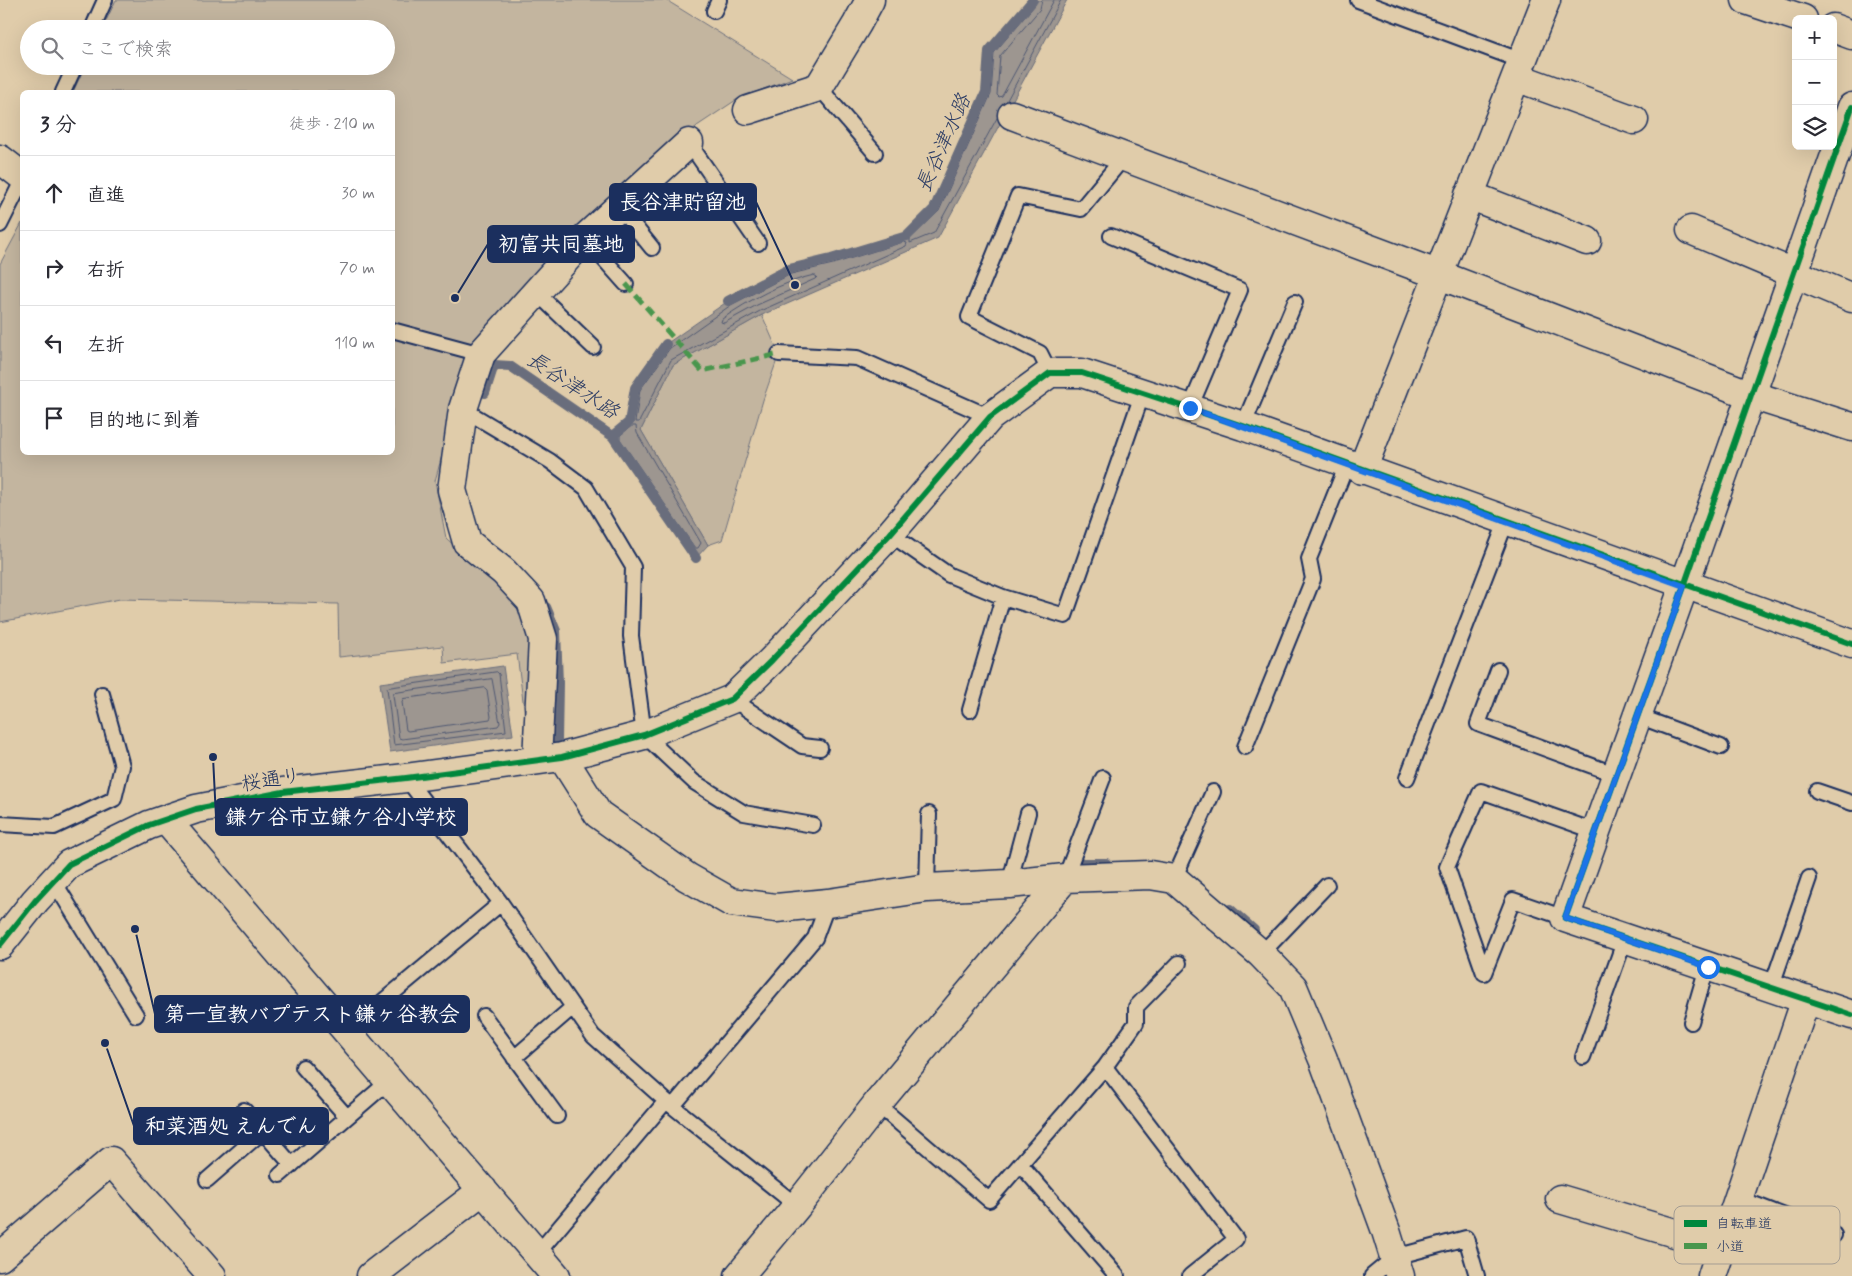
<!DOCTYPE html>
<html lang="ja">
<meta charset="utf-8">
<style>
body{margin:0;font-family:Mynerve,"Klee One",sans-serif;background:#f2f2f3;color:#2b2b33}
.controls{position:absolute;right:15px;top:15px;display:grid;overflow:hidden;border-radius:8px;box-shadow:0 5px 20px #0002}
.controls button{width:45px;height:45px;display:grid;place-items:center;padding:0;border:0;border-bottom:1px solid #e1e1e2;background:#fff;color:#2b2b33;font:25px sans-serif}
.stop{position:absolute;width:15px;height:15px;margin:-11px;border:4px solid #1a73e8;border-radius:50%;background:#fff}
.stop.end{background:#1a73e8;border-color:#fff;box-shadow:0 1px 5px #0008}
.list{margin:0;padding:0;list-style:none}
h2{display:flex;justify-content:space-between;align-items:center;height:65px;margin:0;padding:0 20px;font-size:21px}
h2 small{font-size:16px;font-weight:400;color:#7c7c81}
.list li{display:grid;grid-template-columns:32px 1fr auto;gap:15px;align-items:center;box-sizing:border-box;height:75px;padding:0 20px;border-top:1px solid #e1e1e2}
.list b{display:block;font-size:19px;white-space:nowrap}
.list em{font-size:16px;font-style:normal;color:#7c7c81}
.icon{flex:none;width:28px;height:28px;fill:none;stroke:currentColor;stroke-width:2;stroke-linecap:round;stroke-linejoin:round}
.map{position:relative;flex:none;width:1852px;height:1276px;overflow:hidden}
.search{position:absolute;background:#fff;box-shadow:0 5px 20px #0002;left:20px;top:20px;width:375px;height:55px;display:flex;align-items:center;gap:12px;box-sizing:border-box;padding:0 18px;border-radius:28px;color:#7c7c81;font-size:19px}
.panel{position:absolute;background:#fff;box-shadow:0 5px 20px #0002;left:20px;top:90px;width:375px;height:365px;border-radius:8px}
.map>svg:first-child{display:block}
.green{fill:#c3b59f;stroke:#6f727e}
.water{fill:#9d9690;stroke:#696d7c}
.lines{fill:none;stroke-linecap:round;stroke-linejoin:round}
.shore{stroke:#4f5872;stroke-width:1}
.stream{stroke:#696d7c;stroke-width:10}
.lane-casing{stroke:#1b2f5e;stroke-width:18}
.street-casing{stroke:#1b2f5e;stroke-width:31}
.lane{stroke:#e0ccaa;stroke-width:14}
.street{stroke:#e0ccaa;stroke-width:28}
.quiet{stroke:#49964d;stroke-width:5;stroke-dasharray:10 5;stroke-linecap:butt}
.cycleway-casing{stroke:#e0ccaa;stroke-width:9}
.cycleway{stroke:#00873e;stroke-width:6}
.route{stroke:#1a73e8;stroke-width:6}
.labels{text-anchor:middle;stroke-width:4.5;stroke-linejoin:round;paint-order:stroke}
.street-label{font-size:20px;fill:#1b2f5e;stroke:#e0ccaa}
.water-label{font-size:21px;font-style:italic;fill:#2e3e66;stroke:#e0ccaa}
.key{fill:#e0ccaa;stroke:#a59d93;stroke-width:1}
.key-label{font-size:14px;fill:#1b2f5e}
.leader{fill:none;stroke:#1b2f5e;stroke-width:2}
.callout-dot{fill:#1b2f5e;stroke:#e0ccaa;stroke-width:2}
.callout{fill:#1b2f5e;stroke:#1b2f5e;stroke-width:2}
.callout-label{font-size:21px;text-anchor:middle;font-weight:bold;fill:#fff}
</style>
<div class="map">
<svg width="1852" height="1276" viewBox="0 0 1852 1276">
<rect width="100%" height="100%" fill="#e0ccaa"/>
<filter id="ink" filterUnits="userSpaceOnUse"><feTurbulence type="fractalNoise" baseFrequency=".02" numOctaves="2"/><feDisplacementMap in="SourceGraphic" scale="10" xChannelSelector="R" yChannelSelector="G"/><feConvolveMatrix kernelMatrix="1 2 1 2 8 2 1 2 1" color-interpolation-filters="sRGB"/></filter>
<g filter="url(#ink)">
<path class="green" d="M116 0H666L792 78 736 100 697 126 579 230 488 331 473 341 435 481 446 538 521 607 532 642 528 740 517 654 444 663 443 646 339 657 338 604 120 599 0 622V264L22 223V452H392V92H73L85 66H386V29H102Z
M762 315 779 354 763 400 722 540 708 545 641 430 673 365Z"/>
<path class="water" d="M1033 0H1067L938 238 762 315 673 365 641 430 708 545 696 558 612 436 629 422 635 388 666 344 728 301 789 269 831 259 906 236 934 209 986 92 989 51Z
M503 666 513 735 390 752 380 683Z"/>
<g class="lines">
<path class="shore" d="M1042 0 1040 9 1000 56 997 95 999 97 1002 96 1054 0
M1006 102 1061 0
M997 118 934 233 910 243V239L939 211 991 94 994 53 1035 5 1036 0
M904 242 907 243 906 246 760 311 671 360 639 422H635L640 390 670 348 731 305 791 274 833 264Z
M814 275 817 277 815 279 757 305 724 323 721 322 722 319C749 300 782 282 814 275Z
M632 426H636L637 433 701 543 698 548H695L620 439V436Z
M497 672 499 674 506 731 394 745 387 688Z
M492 679 500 723 498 726 402 739 399 738 393 695 394 693Z
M485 688 487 690 491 717 490 719 408 731 406 730 402 702 403 699Z"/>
<path class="stream" d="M728 301 789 269 831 259 907 236 934 209 986 92 989 51 1033 0
M485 393 494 365 510 366 612 436 629 422 635 388 666 344
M613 437 696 558
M546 607 556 631 558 683 557 742
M1082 863H1106
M1230 909 1254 930"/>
<defs>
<path id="lane" d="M1358 0 1522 61
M714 11 719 0
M92 29 105 0
M819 87 875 153
M63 92 75 66
M689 143 758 243
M619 207 652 248
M0 225 22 181
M1111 236 1240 290 1190 408
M585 238 626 284
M536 292 593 347
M392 330 481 354
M779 354 857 358 990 417
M1050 373 1040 353 969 317 1018 196 1081 209 1124 157
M463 409 550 461 586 488 633 567 631 636 644 735 694 782 744 813 813 825
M1243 426 1295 302
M890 534 949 575 1003 597 1065 616 1143 392
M1498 670 1478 724 1617 775
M732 699 802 746 820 748
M970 710 1003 597
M1638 716 1721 747
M1245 747 1313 579 1309 559 1347 464
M406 778 501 903 593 1036 666 1101 797 1206
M1407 778 1506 522
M1817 791 1852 803
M0 824 54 827 114 799 122 766 102 694
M1065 878 1103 778
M1174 879 1213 792
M53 880 136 1015
M1009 884 1028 813
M927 888 929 814
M1565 918 1513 900 1484 973 1447 867 1481 791 1597 832
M1261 954 1327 885
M1771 988 1809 878
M484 1016 557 1116
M1691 1022 1707 967
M346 1032 501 903
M1583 1057 1625 939
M514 1058 573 1007
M303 1067 347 1117
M1105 1067 1236 1239 1190 1276
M877 1104 989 1200 1105 1067 1136 1023V1007L1179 963
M673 1106 815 938 828 903
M244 1110 292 1165
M1021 1165 1117 1276
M280 1175 389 1081
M207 1180 263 1131
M1738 1198 1834 1235
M537 1254 666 1101
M1372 1276 1395 1257 1466 1238 1477 1276"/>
<path id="street" d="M1746 0 1803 19
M1833 28 1852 35
M1516 77 1634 120
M1852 107 1684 586 1565 918 1852 1015
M748 110 819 87 857 24 870 0
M1012 115 1437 274 1751 395 1852 427
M0 159 22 176
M1469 195 1587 241
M1691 230 1852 298
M1362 470 1546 0
M562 757 598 814 687 877 731 902 776 908 828 903 927 888 1009 884 1065 878 1150 875 1174 879 1261 954 1293 987 1323 1059 1386 1231 1400 1276
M537 760 543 639 531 601 504 572 467 542 452 490 463 409 481 354 585 238 689 143
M166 820 556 1276
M0 945 35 901 69 864 149 825 196 809 283 792 406 778 562 757 644 735 732 699 772 660 890 534 990 417 1050 373H1082L1243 426 1852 644
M1560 1199 1722 1247
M0 1257 111 1161 212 1276
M371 1276 483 1190
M739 1276 797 1206 877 1104 1065 878
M1712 1276 1806 999"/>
</defs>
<use href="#lane" class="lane-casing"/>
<use href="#street" class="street-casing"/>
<use href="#lane" class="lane"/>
<use href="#street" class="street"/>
<path class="quiet" d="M626 284 702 371 779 354"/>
<defs>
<path id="cycleway" d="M1852 107 1684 586 1565 918 1852 1015
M0 945 35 901 69 864 149 825 196 809 283 792 406 778 562 757 644 735 732 699 772 660 890 534 990 417 1050 373H1082L1243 426 1852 644"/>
</defs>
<use href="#cycleway" class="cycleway-casing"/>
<use href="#cycleway" class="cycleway"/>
</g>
</g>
<g class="lines" filter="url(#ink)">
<path class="route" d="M1190 408 1684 586 1565 918 1708 967"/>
</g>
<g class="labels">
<g class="street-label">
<text transform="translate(271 779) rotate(-9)" y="7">桜通り</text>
</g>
<g class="water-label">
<text transform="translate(943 143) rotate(-66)" y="7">長谷津水路</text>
<text transform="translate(573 385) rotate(33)" y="7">長谷津水路</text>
</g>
</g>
<rect x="1674" y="1206" width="166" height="58" rx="8" class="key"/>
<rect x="1684" y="1220" width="23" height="7" fill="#00873e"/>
<rect x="1684" y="1243" width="23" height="6" fill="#49964d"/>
<g class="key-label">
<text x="1716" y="1228">自転車道</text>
<text x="1716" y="1251">小道</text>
</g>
<path class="leader" d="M795 285L756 202M455 298L488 244M213 757L216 817M135 929L155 1014M105 1043L134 1126"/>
<g class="callout-dot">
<circle cx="795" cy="285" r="5"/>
<circle cx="455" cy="298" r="5"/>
<circle cx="213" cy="757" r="5"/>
<circle cx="135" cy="929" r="5"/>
<circle cx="105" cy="1043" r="5"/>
</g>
<g class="callout">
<rect x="610" y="184" width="146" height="36" rx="5"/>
<rect x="488" y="226" width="146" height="36" rx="5"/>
<rect x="216" y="799" width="251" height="36" rx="5"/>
<rect x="155" y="996" width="314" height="36" rx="5"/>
<rect x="134" y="1108" width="194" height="36" rx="5"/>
</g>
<g class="callout-label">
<text x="683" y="209">長谷津貯留池</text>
<text x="561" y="251">初富共同墓地</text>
<text x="341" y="824">鎌ケ谷市立鎌ケ谷小学校</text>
<text x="312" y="1021">第一宣教バプテスト鎌ヶ谷教会</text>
<text x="231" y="1133">和菜酒処 えんでん</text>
</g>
</svg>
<div class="controls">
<button>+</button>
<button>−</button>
<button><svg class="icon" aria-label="layers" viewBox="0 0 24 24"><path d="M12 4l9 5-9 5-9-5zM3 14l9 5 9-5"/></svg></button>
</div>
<div class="stop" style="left:1708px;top:967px"></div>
<div class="stop end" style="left:1190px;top:408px"></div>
<div class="search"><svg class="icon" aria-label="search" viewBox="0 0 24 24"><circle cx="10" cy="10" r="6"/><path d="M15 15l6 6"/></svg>ここで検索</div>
<section class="panel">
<h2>3 分<small>徒歩 · 210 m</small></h2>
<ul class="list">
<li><svg class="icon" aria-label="ahead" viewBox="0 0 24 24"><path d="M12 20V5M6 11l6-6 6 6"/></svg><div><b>直進</b></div><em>30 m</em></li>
<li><svg class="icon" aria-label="right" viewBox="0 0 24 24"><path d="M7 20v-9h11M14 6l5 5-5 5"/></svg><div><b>右折</b></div><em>70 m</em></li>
<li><svg class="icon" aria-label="left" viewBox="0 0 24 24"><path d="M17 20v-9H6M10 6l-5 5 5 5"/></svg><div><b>左折</b></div><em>110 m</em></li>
<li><svg class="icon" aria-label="arrive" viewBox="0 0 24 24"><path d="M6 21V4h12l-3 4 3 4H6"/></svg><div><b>目的地に到着</b></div></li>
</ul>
</section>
</div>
